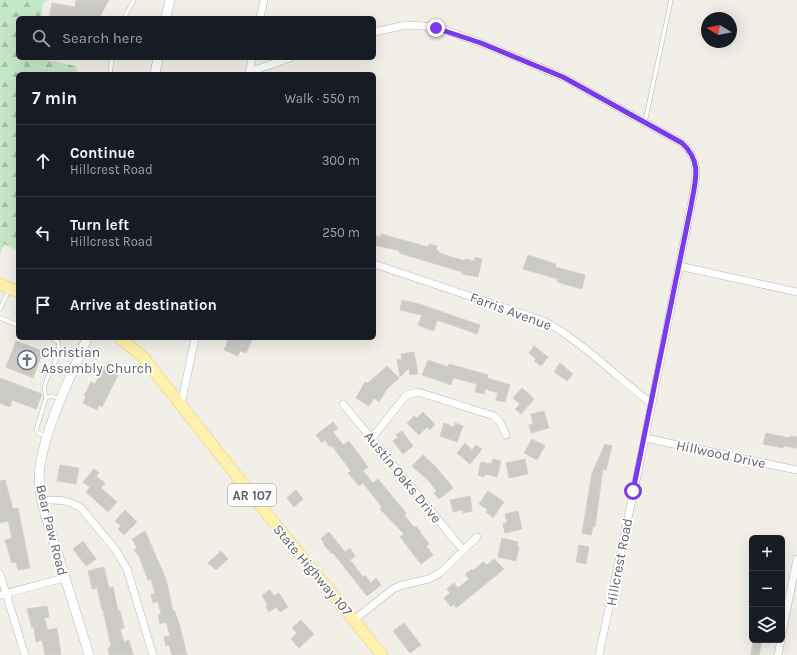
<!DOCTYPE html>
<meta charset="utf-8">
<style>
body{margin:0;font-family:Karla,sans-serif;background:#20242c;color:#f1f3f6}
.controls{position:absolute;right:12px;bottom:12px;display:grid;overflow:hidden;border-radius:6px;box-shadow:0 4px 16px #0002}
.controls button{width:36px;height:36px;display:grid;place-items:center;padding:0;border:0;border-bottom:1px solid #363941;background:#171b24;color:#f1f3f6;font:20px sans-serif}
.compass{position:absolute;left:701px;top:12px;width:36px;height:36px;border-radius:50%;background:#171b24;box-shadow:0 4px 16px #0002;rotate:280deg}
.stop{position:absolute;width:12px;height:12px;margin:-9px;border:3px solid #7c3aed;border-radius:50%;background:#fff}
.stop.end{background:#7c3aed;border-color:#fff;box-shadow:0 1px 4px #0008}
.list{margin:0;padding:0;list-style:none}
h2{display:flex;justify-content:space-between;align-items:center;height:52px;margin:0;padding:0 16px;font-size:17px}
h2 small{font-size:13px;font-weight:400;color:#9ea1a6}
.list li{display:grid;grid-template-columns:26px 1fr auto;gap:12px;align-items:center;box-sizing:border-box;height:72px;padding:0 16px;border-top:1px solid #363941}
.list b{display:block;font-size:15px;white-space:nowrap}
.list p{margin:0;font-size:13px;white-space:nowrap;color:#9ea1a6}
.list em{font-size:13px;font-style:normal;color:#9ea1a6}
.icon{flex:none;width:22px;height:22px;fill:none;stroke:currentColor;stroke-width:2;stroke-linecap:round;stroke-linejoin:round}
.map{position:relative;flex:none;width:797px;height:655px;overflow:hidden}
.search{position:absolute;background:#171b24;box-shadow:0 4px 16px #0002;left:16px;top:16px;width:360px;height:44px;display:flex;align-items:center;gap:10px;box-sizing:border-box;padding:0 14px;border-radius:6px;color:#9ea1a6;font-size:15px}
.panel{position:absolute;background:#171b24;box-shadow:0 4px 16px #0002;left:16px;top:72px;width:360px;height:268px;border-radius:6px}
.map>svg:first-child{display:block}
.forest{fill:url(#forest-firs)}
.building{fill:#cccac5;stroke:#d6d1c6}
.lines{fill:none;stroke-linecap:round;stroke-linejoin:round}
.service-casing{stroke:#b5b8bc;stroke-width:4.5}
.minor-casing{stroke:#b5b8bc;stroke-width:8}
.tertiary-casing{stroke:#b5b8bc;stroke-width:10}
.primary-casing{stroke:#f2c960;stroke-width:12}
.service{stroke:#fff;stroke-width:3.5}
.minor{stroke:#fff;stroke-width:7}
.tertiary{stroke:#fff;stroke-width:9}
.primary{stroke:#fff2af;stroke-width:11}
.route{stroke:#7c3aed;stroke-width:5}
.labels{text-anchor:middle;stroke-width:3.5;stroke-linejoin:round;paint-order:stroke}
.shield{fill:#fff;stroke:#8f9295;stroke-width:1}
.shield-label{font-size:13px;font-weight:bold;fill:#5f6368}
.street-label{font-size:14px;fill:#5f6368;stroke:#fff}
.worship-label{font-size:14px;fill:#5b616d;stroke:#fff;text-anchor:start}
</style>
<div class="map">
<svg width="797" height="655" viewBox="0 0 797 655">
<defs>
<pattern id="forest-firs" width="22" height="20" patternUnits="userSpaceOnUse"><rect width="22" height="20" fill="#c5e8c5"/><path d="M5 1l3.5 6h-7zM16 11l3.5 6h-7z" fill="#a3c0a4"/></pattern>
</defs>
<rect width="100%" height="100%" fill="#f1efe8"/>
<path class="forest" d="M0 0H48L43 3 41 18H18V58H37L76 66 78 74H18V251L4 244 0 255Z"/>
<path class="building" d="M76 0H109L99 18H49L52 3 75 7Z
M381 234 428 247 429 244 437 246 436 250 439 251V253L465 261V259L474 261 475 257 482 259 478 277 462 274V272L399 253 400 251 374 245V235L381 237Z
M528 255 556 264 555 267 585 275 582 289 557 282 558 279 523 269Z
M402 300 419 304 480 325 477 334 437 320 434 331 418 325 422 315 400 310Z
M229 338H247L252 340 246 353 240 351 238 356 224 350Z
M16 341 43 351 33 378 6 367Z
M534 346 548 357 541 366 534 361 536 359 529 353Z
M414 352 418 374 410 375 409 368 400 377 397 360 402 359 401 354Z
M428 360 448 367 449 364 488 375 487 378 510 385 505 402 496 400 498 393 485 389 484 394 475 392 477 384 453 378 451 385 422 375Z
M560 363 573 374 567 381 554 372Z
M105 365 119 373 102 407 99 405 97 410 83 403 86 397 84 396 91 382 95 384Z
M387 366 399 378 387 389 379 402 374 398 369 406 356 398 365 382 368 383Z
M0 378 42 394 36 409 12 400 10 407 0 403Z
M522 388 534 399 521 414 515 409 520 404 513 398Z
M544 411 549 428 531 433 529 425 533 424 531 414Z
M423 412 435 424 430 430 427 427 419 435 407 423 414 416 417 418Z
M333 422 338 428 333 432 343 445 349 441 368 467 363 471 373 483 378 479 406 513 404 515 414 527 416 526 421 532 420 533 429 544 426 546 433 555 421 564 400 537 404 534 380 509 382 507 363 483 359 486 348 473 351 471 332 446 330 447 325 440 322 443 316 435Z
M444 423 454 427 455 423 463 426 457 442 440 436Z
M402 431 413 446 403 454 393 441 398 437 396 435Z
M766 433 790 438V436L797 437V448L784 446 783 448 763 444Z
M532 439 545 446 537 460 524 453Z
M465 443 472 450 476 445 482 449 470 464 457 453Z
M605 444 612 446 606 470 603 469 595 527 593 526 591 535 582 533 592 473Z
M423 455 437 468 453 488 439 499 434 493 437 491 427 479 412 466Z
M493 459 501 461 497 477 485 474 484 477 478 475 481 462 491 464Z
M525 459 528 474 509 478 506 463Z
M60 465 79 468 76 484 57 481Z
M94 469 99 473 96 476 105 483 101 488 117 502 108 512 86 492 90 487 83 482Z
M5 480 13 509 18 508 30 568 18 570 16 562 12 563 5 540 12 538 8 521 0 523V481Z
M296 490 303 499 294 507 287 498Z
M488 491 504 502 493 518 486 512 488 510 479 504Z
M470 496 472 511 463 513 462 510 453 512 450 500Z
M125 510 137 522 124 535 118 529 121 526 115 521Z
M518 511 522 529 505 533 503 524 507 523 505 514Z
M145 531 166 579 173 611 174 610 179 623 187 655H172L169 645 166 646 164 637 170 636 166 622 160 624 158 615 161 614 158 601 153 603 151 595 155 593 151 579 148 580 139 556 134 550 137 548 132 539Z
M329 532 345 552 350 548 355 556 350 560 363 577 365 575 371 583 376 578 381 585 367 596 333 553 332 554 325 546 321 538Z
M502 538 518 542 517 546 519 547 516 561 498 557Z
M83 541 96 559 86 566 73 549Z
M579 545 589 547 586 564 576 562Z
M221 551 228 559 216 570 208 563Z
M494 559 504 569 456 608 454 604 451 607 444 598 450 593 447 589 454 583 458 588 469 579 465 574 472 569 473 571 483 562 487 565Z
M104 567 109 588 113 587 118 611H120L124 628 120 629 124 642 129 640 133 655H109L108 648 111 647 103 610H102L97 588 92 589 88 571Z
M270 590 274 596 279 593 288 607 280 612 276 607 269 612 266 607 268 606 262 595Z
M47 606 49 617 44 618 48 630 57 628 61 655H45L42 640 36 642 34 627 32 628 27 609Z
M301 620 314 634 299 648 291 639 297 633 292 628Z
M404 623 421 645 410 653 393 631Z
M753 640H762L759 655H751Z"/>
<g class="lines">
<defs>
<path id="service" d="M124 18 134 0
M110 74 112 58
M645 122 671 0
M0 309 9 290
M0 318 18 325
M46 398C45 394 44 389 45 385 48 371 62 358 58 342L51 338
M46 436 38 433 36 430 46 398 51 396 60 399"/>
<path id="minor" d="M260 18 264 0
M374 32 406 25 424 26 442 29 481 43 563 77 682 143C703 162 695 182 691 206L645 438 599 655
M249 72 290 58
M249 74 252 58
M374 264 544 321C583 342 615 376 651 403
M679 266 797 292
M343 404 463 550
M181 405 195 338
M372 438 403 399 407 395 418 392 494 416 500 422 506 435
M645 438 797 470
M42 500C57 500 68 499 81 508L115 549 127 569 153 655
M0 574 25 655
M0 595 64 578
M354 620 393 589 402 585 429 579 441 572 477 537
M782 633 797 559
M778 655 781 640"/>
<path id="tertiary" d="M166 18 170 0
M155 74 158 58
M87 338C71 377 46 425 40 466 36 493 47 519 55 545 66 582 78 618 89 655"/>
<path id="primary" d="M0 284 18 292
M120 338 143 357 263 509 382 655"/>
</defs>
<use href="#service" class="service-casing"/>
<use href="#minor" class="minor-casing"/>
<use href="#tertiary" class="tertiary-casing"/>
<use href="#primary" class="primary-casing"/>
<use href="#service" class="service"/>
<use href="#minor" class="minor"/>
<use href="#tertiary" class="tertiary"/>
<use href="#primary" class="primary"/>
</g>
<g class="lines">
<path class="route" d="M436 28 481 43 563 77 682 143C703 162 695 182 691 206L633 491"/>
</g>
<defs>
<symbol id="church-ring" viewBox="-11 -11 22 22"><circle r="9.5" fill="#fff" stroke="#6b7280" stroke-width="1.5"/><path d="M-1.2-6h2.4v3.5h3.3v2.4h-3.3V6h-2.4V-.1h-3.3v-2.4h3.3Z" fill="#6b7280"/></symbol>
</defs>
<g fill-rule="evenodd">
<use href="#church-ring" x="16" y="349" width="22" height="22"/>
</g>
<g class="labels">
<rect class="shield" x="228" y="484" width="48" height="22" rx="3"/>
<g class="shield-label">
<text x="252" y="500">AR 107</text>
</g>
<g class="street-label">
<text transform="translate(511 311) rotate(20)" y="5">Farris Avenue</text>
<text transform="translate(721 454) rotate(12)" y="5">Hillwood Drive</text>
<text transform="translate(403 477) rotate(51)" y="5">Austin Oaks Drive</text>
<text transform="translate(52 530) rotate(76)" y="5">Bear Paw Road</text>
<text transform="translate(619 562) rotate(-79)" y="5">Hillcrest Road</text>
<text transform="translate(313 570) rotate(50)" y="5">State Highway 107</text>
</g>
<g class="worship-label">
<text x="41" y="357">Christian<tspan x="41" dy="16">Assembly Church</tspan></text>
</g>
</g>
</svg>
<div class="controls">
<button>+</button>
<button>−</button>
<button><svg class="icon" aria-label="layers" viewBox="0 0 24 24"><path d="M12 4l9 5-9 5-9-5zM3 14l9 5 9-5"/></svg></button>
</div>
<svg class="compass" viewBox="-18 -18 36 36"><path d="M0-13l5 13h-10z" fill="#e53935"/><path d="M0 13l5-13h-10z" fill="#9ea1a6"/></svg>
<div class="stop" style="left:633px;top:491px"></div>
<div class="stop end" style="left:436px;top:28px"></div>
<div class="search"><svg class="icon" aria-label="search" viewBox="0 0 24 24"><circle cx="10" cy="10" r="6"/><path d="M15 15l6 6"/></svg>Search here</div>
<section class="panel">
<h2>7 min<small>Walk · 550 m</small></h2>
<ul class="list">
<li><svg class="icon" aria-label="ahead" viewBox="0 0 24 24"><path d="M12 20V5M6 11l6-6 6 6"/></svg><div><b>Continue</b><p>Hillcrest Road</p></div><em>300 m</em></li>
<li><svg class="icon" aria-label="left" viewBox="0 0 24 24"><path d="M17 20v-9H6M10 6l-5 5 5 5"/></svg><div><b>Turn left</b><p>Hillcrest Road</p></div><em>250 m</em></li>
<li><svg class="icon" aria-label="arrive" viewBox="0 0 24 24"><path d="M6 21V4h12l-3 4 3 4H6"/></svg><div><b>Arrive at destination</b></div></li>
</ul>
</section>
</div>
